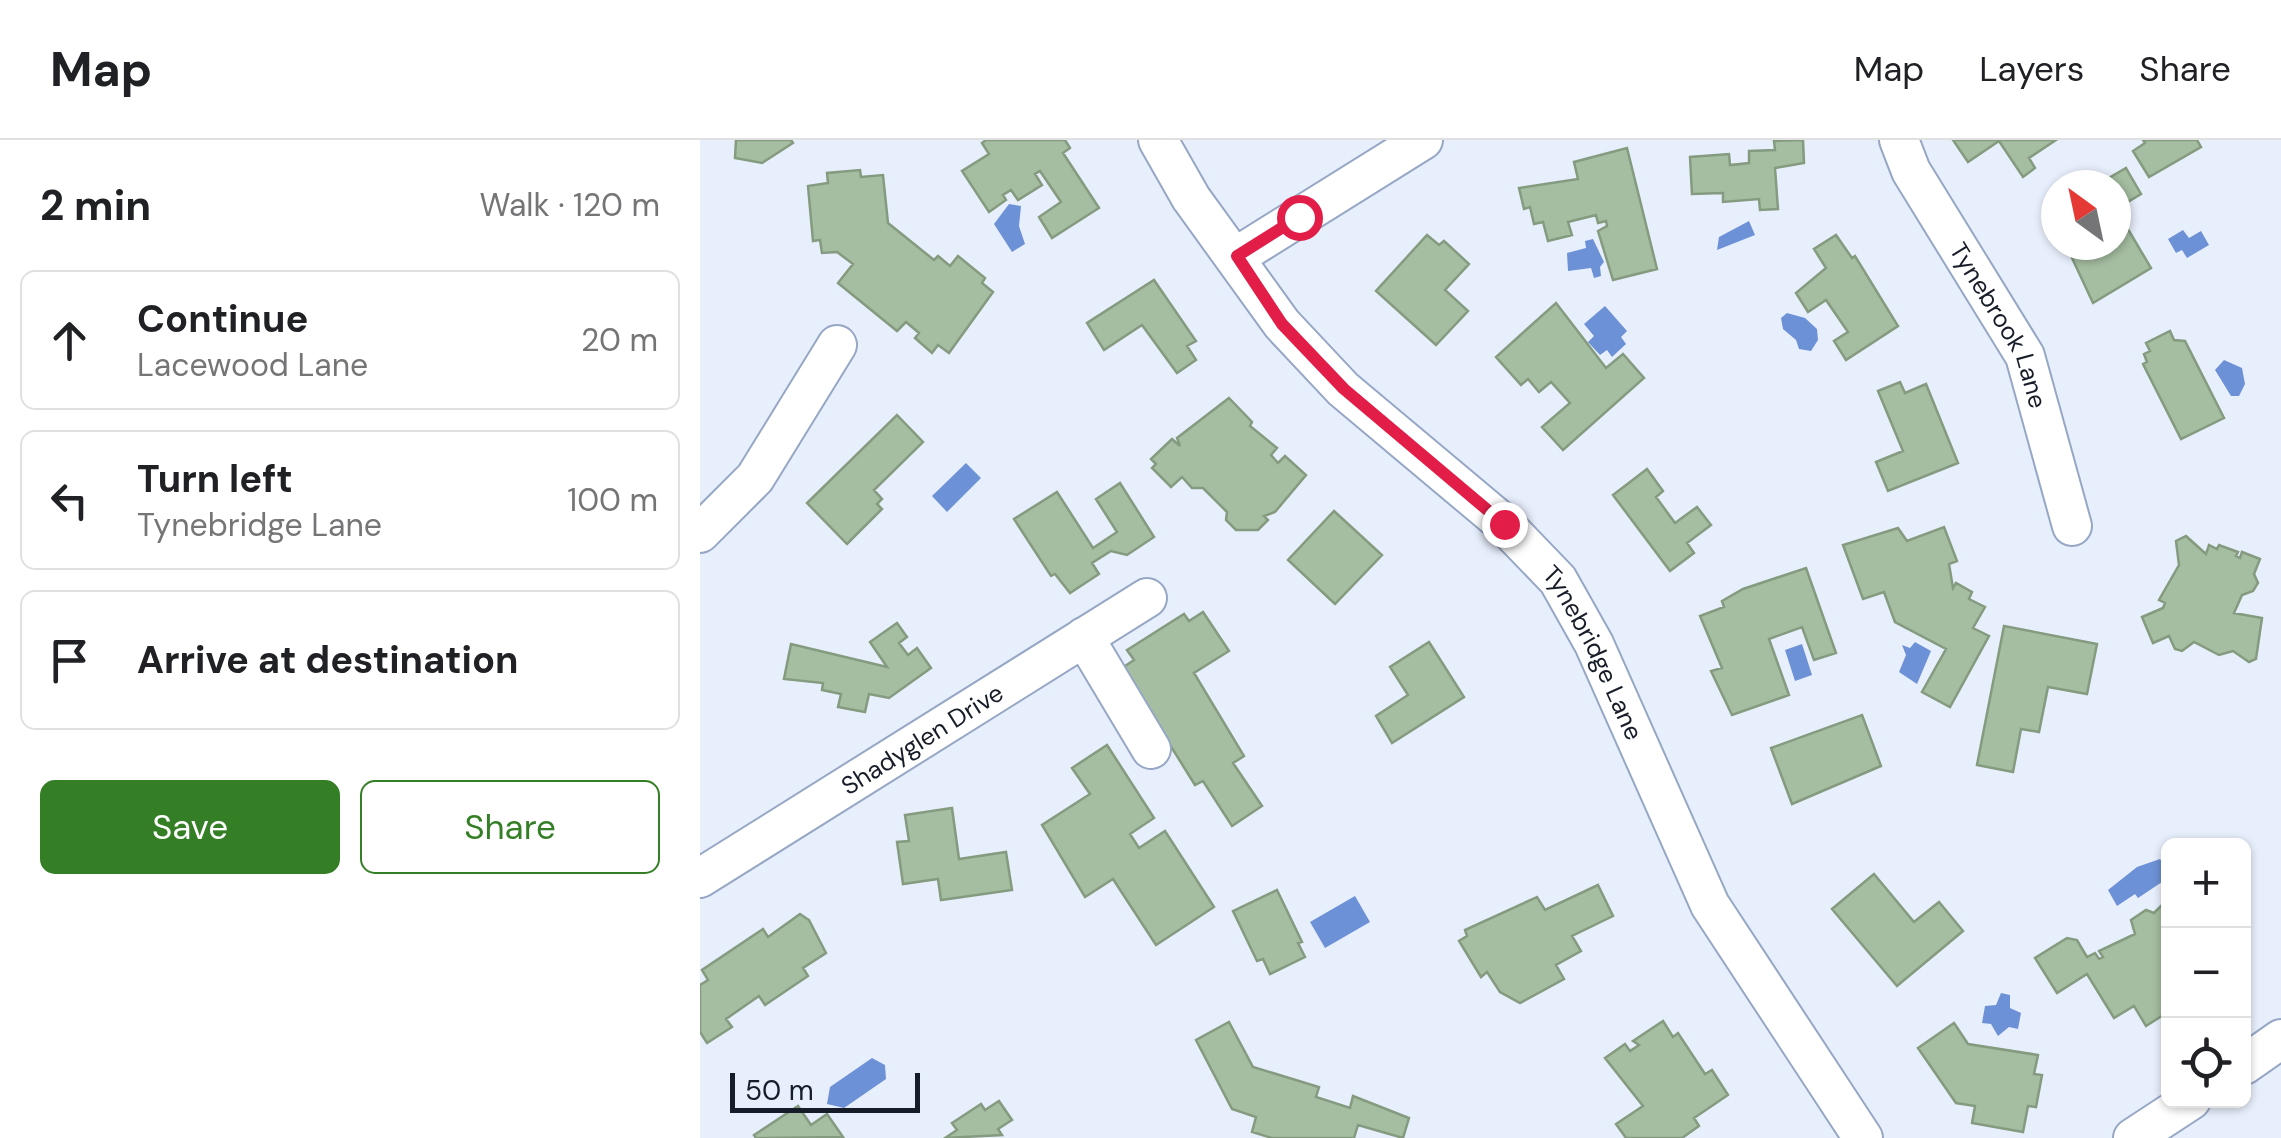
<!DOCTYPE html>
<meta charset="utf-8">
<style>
body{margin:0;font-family:"DM Sans",sans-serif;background:#f2f2f2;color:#202124}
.controls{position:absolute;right:30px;bottom:30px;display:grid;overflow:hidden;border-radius:15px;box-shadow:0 2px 8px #0004}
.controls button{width:90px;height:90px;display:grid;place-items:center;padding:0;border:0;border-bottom:2px solid #e0e0e0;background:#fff;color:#202124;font:50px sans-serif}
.compass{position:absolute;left:1341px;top:30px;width:90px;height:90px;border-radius:50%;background:#fff;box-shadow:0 2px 8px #0004;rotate:327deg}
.scale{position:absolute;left:30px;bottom:25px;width:190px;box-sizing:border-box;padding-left:10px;border:5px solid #171d28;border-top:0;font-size:28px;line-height:35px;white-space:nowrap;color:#171d28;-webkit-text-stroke:8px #e8effc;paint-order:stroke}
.stop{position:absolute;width:30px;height:30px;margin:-22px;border:8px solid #e11d48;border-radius:50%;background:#fff}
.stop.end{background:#e11d48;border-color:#fff;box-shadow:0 2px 10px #0008}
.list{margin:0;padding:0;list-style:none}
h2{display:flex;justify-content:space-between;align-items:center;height:130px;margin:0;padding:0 40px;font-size:42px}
h2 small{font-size:32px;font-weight:400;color:#757577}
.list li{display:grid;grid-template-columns:65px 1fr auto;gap:30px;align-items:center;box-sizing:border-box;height:140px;margin:0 20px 20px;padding:0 20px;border:2px solid #e0e0e0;border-radius:15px}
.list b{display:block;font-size:38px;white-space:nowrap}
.list p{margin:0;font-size:32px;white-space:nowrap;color:#757577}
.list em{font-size:32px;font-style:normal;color:#757577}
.actions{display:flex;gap:20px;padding:30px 40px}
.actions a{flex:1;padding:22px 0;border:2px solid #347f26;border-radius:15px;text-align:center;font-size:35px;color:#347f26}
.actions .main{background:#347f26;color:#fff}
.icon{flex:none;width:55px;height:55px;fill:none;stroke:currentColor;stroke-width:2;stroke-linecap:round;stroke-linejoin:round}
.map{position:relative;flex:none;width:1581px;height:998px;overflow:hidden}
header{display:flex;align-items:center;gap:60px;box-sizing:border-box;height:140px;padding:0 50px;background:#fff;border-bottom:2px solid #e0e0e0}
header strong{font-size:48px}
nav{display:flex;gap:55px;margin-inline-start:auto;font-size:35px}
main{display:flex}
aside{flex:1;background:#fff}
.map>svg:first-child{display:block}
.water{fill:#6d91d6}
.building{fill:#a5bda1;stroke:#849b80;stroke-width:2.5}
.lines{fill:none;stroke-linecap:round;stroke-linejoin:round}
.minor-casing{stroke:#96a7c5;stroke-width:42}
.minor{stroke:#fff;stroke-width:38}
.route{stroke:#e11d48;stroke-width:12}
.labels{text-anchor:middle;stroke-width:10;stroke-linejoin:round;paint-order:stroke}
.street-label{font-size:25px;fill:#171d28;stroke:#e8effc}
</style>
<header>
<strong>Map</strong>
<nav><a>Map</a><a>Layers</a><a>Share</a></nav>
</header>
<main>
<aside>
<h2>2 min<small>Walk · 120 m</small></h2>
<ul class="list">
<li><svg class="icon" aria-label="ahead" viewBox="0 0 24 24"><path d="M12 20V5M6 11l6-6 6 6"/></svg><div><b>Continue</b><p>Lacewood Lane</p></div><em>20 m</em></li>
<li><svg class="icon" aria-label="left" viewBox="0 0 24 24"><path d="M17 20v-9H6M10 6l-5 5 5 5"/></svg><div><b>Turn left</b><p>Tynebridge Lane</p></div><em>100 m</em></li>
<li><svg class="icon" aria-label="arrive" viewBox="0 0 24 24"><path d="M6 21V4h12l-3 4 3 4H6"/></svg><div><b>Arrive at destination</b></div></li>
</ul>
<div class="actions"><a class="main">Save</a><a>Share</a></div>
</aside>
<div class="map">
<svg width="1581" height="998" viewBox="0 0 1581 998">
<rect width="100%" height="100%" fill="#e8effc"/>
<path class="water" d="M309 64 321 66 319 86 325 104 312 112 294 84Z
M1049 81 1055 95 1017 110 1019 97Z
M1483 90 1489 98 1501 91 1509 105 1487 118 1482 110 1476 113 1468 99Z
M893 99 904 122 900 127 901 136 894 138 891 128 868 131 867 113 886 108 885 101Z
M905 166 927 191 921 197 926 204 912 217 907 210 900 215 888 202 894 196 884 184Z
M1087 173 1105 178 1117 189 1118 200 1111 211 1099 209 1096 200 1083 189 1081 178Z
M1524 220 1542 228 1545 244 1539 256H1531L1515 230Z
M266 323 281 338 247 372 232 356Z
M1215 502 1231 511 1217 544 1199 532 1206 515 1202 505 1210 508Z
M1102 504 1112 535 1095 541 1085 510Z
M1460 719 1468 731 1462 742 1438 758 1435 754 1417 766 1408 750 1437 727Z
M655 756 670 782 625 808 610 782Z
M1301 853 1310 855V868L1321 873 1318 889 1309 887 1298 896 1291 884 1282 883 1285 866 1296 865Z
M172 918 185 925 186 939 144 968 127 964 130 947Z"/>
<path class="building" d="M36 0H91L93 3 62 23 35 18Z
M286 0H365L370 8 363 13 399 68 352 98 339 77 361 62 340 31 335 34 342 45 318 60 311 50 303 55 306 60 289 72 262 31 289 14 282 3Z
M1103 0 1104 23 1075 28 1078 69 1060 70 1059 59 1023 62V53L992 54 990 17 1029 14 1030 25 1049 23V11L1075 10 1074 1Z
M1253 0H1356L1329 18 1335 28 1323 37 1299 1 1268 22Z
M1443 0H1497L1501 7 1449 37 1433 11 1445 3Z
M927 8 957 129 913 140 898 91 907 86 906 81 898 83 896 75 868 82 872 95 848 101 843 82 834 84 830 67 824 69 819 48 878 39 874 22Z
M1426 28 1441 54 1416 69V45H1397Z
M160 30 161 37 183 35 188 83 234 120 238 116 250 126 258 116 285 138 282 143 293 152 249 213 238 205 232 213 215 198 219 193 206 182 197 191 138 143 153 124 137 112 122 113 120 100 113 101 108 46 128 43 127 33Z
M1416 69 1451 128 1393 163 1366 105H1416Z
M727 95 739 105 744 101 769 124 745 150 768 171 736 205 676 151Z
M1136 95 1152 118 1155 116 1198 186 1146 220 1134 201 1148 192 1126 160 1108 172 1096 153 1126 128 1114 109Z
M454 140 496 201 487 206 496 220 477 233 442 185 404 210 387 183Z
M856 163 906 228 923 214 944 238 863 310 842 287 870 263 851 242 839 252 828 239 821 245 796 217Z
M1470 191 1474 200 1485 201 1524 278 1481 299 1443 224 1447 222 1444 214 1450 211 1446 203Z
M1200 242 1205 253 1226 244 1258 323 1188 351 1176 322 1203 311 1178 251Z
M529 258 552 282 550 286 577 308 571 315 578 323 585 316 606 335 575 372 564 376 568 380 558 390H536L526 380 527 372 503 348H492L482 337 471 347 452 328 456 324 451 319 472 299 480 306 477 298Z
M197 275 223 302 174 350 182 359 177 364 182 369 147 404 107 363Z
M947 329 963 351 956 357 975 383 997 367 1011 385 987 403 994 413 970 431 913 355Z
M420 343 454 397 427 415 411 411 392 423 399 434 370 453 355 434 351 436 314 379 357 352 393 408 417 392 396 359Z
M634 371 682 415 635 464 588 420Z
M1244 387 1257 421 1249 424 1253 448 1256 443 1272 452 1269 459 1285 467 1273 488 1289 496 1250 567 1222 552 1246 509 1195 482 1184 452 1163 459 1143 405 1198 388 1207 401Z
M1486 396 1506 414 1509 405 1517 409 1519 405 1538 412 1536 416 1540 418 1542 412 1560 419 1554 434 1558 443 1553 451 1542 455 1534 473 1562 478 1556 519 1549 522 1533 511 1519 515 1494 502 1482 511 1475 509 1469 496 1453 503 1442 477 1463 468 1465 463 1459 460 1479 425 1476 401Z
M1106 428 1136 513 1114 520 1102 487 1069 499 1089 555 1032 575 1011 531 1022 528 1000 476 1024 467 1022 461 1043 449Z
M503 472 529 511 494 533 544 616 533 623 562 666 532 686 503 641 495 645 422 528 434 520 427 510 484 474 489 481Z
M197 483 207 497 199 503 208 515 217 508 231 528 189 558 169 554 165 572 138 567 141 554 122 550 123 543 84 539 91 504 187 527 170 502Z
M1304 486 1397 504 1387 554 1348 547 1339 592 1321 589 1313 632 1277 625Z
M729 502 764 557 692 603 676 576 708 555 690 527Z
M1162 575 1181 626 1092 664 1071 608Z
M407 605 454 678 430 694 439 708 465 691 514 767 456 805 413 739 385 757 342 685 390 654 372 628Z
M252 668 259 719 306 712 312 750 241 760 238 739 203 744 197 702 209 701 205 675Z
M1174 734 1214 782 1239 762 1263 791 1197 846 1132 769Z
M898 745 913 776 872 796 881 811 856 825 864 839 820 863 800 852 787 832 781 837 759 801 767 796 765 790 837 757 845 770Z
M577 750 602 802 598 803 605 817 570 834 563 819 557 821 533 771Z
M1468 759V840L1463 844 1468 853V872L1446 886 1434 866 1414 878 1387 834 1357 853 1335 818 1367 798 1377 800 1387 817 1395 813 1399 819 1403 817 1399 811 1435 794 1431 780 1446 770 1454 773Z
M100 774 109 780 126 813 103 828 108 836 65 865 59 856 26 879 32 887 7 903 0 892V845L8 840 2 830 63 789 68 797Z
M963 881 973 897 978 893 1005 934 1012 930 1028 955 994 978 999 986 982 998H926L916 984 943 966 905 918 925 904 930 911 939 905 933 901Z
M529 882 553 927 619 947 616 957 650 968 653 956 709 978 703 998 658 985 654 998H572L552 992 556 977 532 969 496 900Z
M1254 883 1268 904 1338 915 1334 934 1342 935 1336 967 1328 966 1323 992 1272 983 1275 966 1256 963 1218 908Z
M299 961 312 980 298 989 302 995 245 998 257 990 252 983 281 964 285 970Z
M98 966 111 985 127 974 143 997 56 998 54 995Z"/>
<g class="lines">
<defs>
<g id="minor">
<path id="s1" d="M458 0 491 58 582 184 643 249 804 384 858 440 894 504 1010 765 1163 998"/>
<path id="s2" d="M1199 0 1211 31 1325 216 1372 386"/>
<path d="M537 116 723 0"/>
<path d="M0 393 55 338 137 205"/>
<path d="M384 497 451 609"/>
<path id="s3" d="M0 738 447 458"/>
<path d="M1544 925 1581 899"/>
<path d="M1433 998 1491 960"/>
</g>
</defs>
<use href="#minor" class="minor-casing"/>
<use href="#minor" class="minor"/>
</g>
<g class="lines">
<path class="route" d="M599 77 537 116 582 184 644 249 804 384"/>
</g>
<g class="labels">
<g class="street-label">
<text dy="9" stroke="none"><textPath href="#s2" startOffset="212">Tynebrook Lane</textPath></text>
<text dy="9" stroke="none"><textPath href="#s1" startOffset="680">Tynebridge Lane</textPath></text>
<text dy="9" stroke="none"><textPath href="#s3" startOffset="262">Shadyglen Drive</textPath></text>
</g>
</g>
</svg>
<div class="controls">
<button>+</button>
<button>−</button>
<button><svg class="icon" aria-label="locate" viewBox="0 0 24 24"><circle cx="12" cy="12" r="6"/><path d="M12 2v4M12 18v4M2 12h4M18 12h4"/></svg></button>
</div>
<svg class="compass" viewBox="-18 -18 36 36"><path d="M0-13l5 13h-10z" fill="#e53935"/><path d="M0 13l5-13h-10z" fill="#757577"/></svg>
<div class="scale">50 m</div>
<div class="stop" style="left:599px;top:77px"></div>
<div class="stop end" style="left:804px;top:384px"></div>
</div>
</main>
